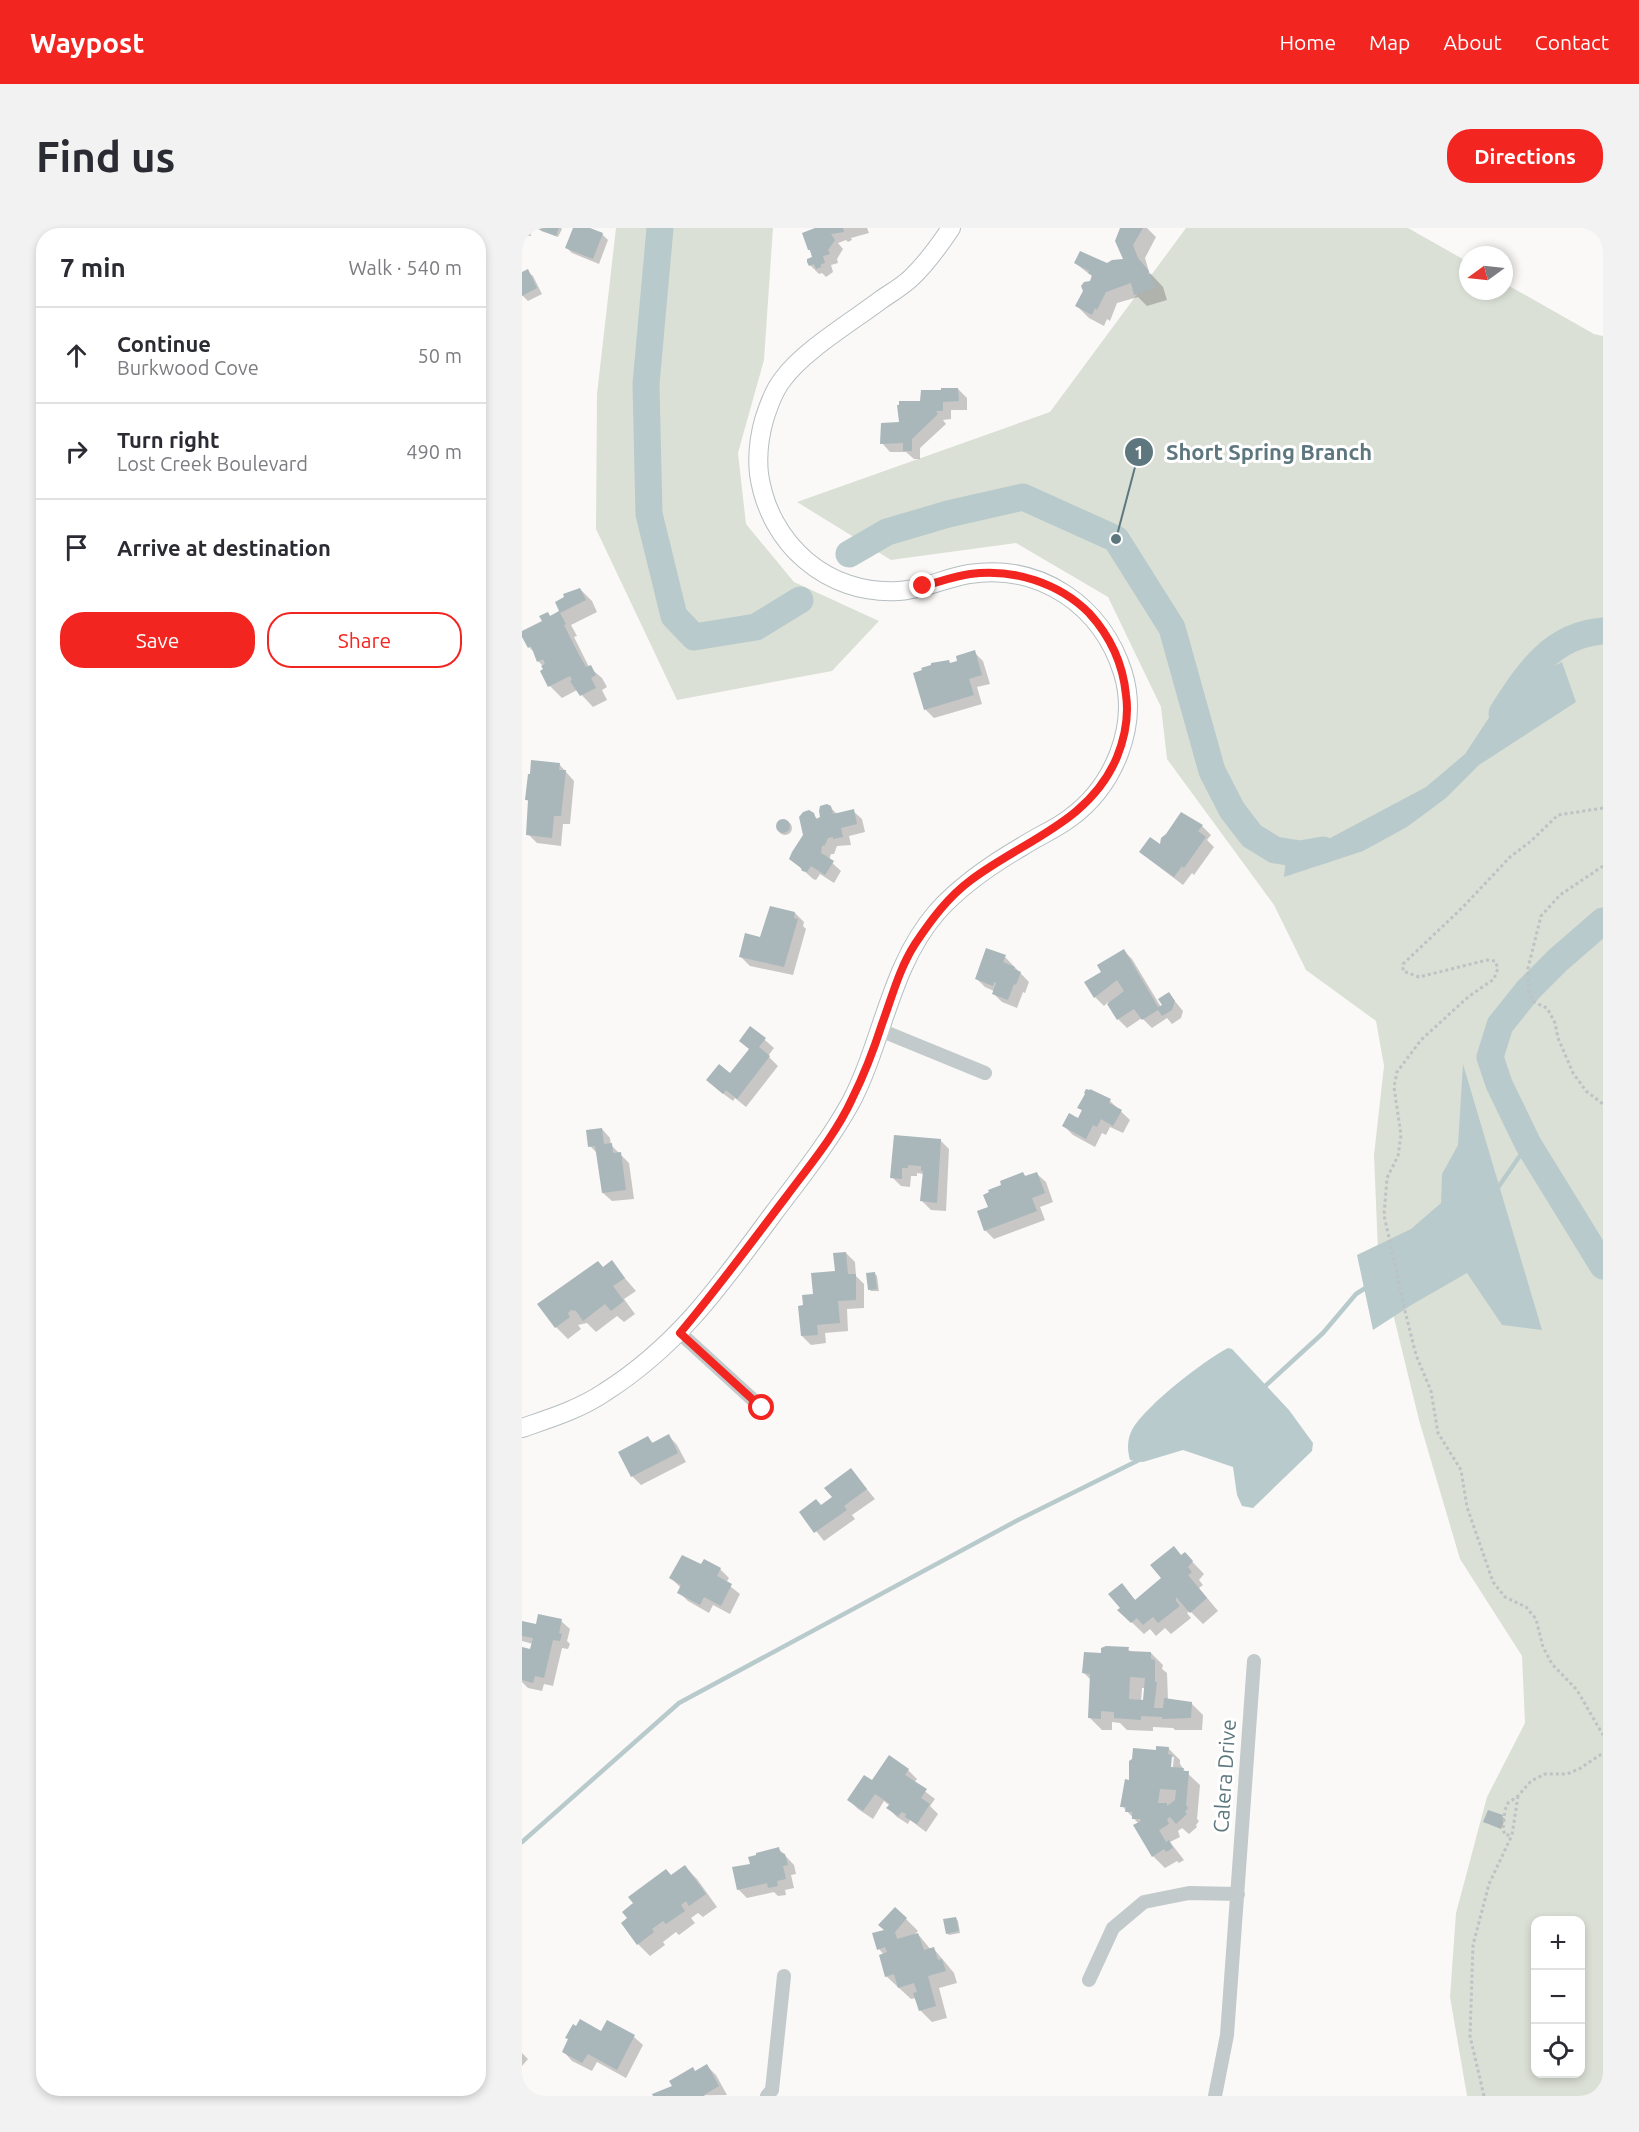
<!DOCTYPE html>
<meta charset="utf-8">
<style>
body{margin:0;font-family:Ubuntu,sans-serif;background:#f2f2f3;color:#2b2b33}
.controls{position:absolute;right:18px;bottom:18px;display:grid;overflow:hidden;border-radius:12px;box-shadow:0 3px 9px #0003}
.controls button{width:54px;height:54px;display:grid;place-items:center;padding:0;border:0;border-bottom:2px solid #e1e1e2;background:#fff;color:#2b2b33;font:30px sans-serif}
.compass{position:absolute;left:937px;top:18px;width:54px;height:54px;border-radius:50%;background:#fff;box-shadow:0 3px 9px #0003;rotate:255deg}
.stop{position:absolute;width:18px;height:18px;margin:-14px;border:4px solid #f22520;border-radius:50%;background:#fff}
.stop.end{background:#f22520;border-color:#fff;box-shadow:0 2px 6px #0008}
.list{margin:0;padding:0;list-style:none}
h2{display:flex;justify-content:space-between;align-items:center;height:78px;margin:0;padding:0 24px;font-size:26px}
h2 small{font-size:20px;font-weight:400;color:#7c7c81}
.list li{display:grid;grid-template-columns:39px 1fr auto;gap:18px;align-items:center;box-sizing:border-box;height:96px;padding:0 24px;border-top:2px solid #e1e1e2}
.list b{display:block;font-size:22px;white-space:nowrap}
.list p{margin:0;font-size:20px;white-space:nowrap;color:#7c7c81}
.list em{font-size:20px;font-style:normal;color:#7c7c81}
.actions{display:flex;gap:12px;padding:18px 24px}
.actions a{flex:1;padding:14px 0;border:2px solid #f22520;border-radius:24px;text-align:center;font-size:21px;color:#f22520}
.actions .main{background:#f22520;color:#fff}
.icon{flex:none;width:33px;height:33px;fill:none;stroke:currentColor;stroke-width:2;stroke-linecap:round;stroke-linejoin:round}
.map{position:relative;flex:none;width:1081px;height:1868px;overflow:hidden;border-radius:24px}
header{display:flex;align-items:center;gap:36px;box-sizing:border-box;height:84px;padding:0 30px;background:#f22520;color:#fff}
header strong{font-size:28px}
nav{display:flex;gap:33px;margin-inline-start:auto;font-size:21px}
.intro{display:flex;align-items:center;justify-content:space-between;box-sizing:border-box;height:144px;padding:0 36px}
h1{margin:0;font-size:42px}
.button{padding:15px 27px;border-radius:24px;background:#f22520;color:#fff;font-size:21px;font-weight:700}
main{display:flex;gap:36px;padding:0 36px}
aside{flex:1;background:#fff;border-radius:24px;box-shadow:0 3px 9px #0003}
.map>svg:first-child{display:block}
.green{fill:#dbe0d6;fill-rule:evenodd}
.water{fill:#b8cacb}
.shadow{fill:#0003;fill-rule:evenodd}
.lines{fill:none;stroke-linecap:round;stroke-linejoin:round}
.stream{stroke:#b8cacb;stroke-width:4.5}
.river{stroke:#b8cacb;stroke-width:27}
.building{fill:#a9b6ba;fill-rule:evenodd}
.secondary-casing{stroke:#b5bec1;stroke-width:20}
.path{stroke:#bdc2c4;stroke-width:3;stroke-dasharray:3 3;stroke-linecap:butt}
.street{stroke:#c2cacc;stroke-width:14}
.secondary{stroke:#fff;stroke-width:18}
.route{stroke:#f22520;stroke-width:8}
.labels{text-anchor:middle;stroke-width:6;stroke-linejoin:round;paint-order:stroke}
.street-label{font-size:21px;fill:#5e777f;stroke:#fff}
.leader{fill:none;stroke:#5e777f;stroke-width:2}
.callout-dot{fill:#5e777f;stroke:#fff;stroke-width:2}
.mark-label{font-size:18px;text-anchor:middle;font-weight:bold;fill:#fff}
.callout-label{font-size:22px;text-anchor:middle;font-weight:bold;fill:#5e777f;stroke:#fff;stroke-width:6;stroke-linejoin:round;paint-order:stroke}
</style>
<header>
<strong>Waypost</strong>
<nav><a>Home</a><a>Map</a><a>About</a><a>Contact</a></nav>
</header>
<div class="intro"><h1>Find us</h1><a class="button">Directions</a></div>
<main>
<aside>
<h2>7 min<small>Walk · 540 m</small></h2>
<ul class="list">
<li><svg class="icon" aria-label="ahead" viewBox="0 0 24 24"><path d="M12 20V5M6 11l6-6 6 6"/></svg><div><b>Continue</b><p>Burkwood Cove</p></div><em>50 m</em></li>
<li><svg class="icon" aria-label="right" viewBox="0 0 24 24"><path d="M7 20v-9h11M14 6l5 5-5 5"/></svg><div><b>Turn right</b><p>Lost Creek Boulevard</p></div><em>490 m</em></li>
<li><svg class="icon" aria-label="arrive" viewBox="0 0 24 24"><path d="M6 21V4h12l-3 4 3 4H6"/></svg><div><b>Arrive at destination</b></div></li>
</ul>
<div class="actions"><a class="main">Save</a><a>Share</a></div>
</aside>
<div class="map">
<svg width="1081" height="1868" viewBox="0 0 1081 1868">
<rect width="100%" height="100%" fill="#faf9f7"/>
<path class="green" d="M94 0H251L242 132 216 225 224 296 272 354 357 393 310 443 155 472 74 301 75 166Z
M664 0H886L946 34V63H982V55L1072 106 1081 108V1868H945L928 1769 934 1685 965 1569 1003 1495 1000 1428 938 1331 897 1192 856 1024 852 927 862 838 854 793 784 742 752 677 645 531 639 479 586 369 494 315 369 332 275 274 528 184ZM1014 1692H1058V1846H1014Z"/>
<path class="water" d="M1040 434 1054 474 957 537 924 570 885 599 841 623 762 649 765 622 799 615 904 559 943 526 968 488 1001 453Z
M941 836 1020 1102 980 1097 945 1045 891 1076 851 1102 835 1027 889 1001 919 975 920 946 936 917Z
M706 1120 710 1121 767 1182 791 1215 790 1223 731 1280 720 1278 715 1267 711 1239 661 1222 621 1234 608 1232C605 1221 605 1210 611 1200 625 1177 681 1133 706 1120Z"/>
<path class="shadow" d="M0 0H8L9 8H0Z
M17 0H39L40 1 36 9 19 3Z
M52 0H64L80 6 86 12 77 36 50 25 45 20Z
M294 0H345L347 5 329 10 330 12 326 14 324 12 316 15 321 21 315 31 316 35 309 37 311 44 304 49 300 45 297 46 288 37 292 30 287 21Z
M600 0H625L634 9 623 30 627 44 641 59 645 72 625 78 616 69 595 75 588 93 585 91 582 98 567 90 555 78 571 49 553 35 585 37 603 33Z
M5 43 11 48 20 66 6 73 0 67V45Z
M436 161 445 170V182H429V191L421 192 424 196 398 220V231H392L384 224H368L360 215 399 174Z
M58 361 70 373 75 384 49 397 55 408 52 409 67 439 80 450 85 459 80 462 85 472 71 479 55 462 40 470 28 458 20 444 22 439 16 433 13 425 7 419 0 405 22 393 26 386 29 389 39 384Z
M452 424 461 433 468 456 455 459 460 476 412 490 403 481 429 436 437 434Z
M37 536 52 553 48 596H41L39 618 15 615 6 606 7 574 5 572Z
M308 579 316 587 331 583 340 591 343 604 327 608 329 617 315 618 312 626H309L307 632 319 643 312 655 298 646 294 652 291 651 269 631 283 607 291 586 296 592Z
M256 600a7 7 0 1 1 14 0a7 7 0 1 1-14 0Z
M680 598 689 607 685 612 692 619 672 647 670 645 661 657 628 632 619 624 639 619Z
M273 685 282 694 281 698 284 701 271 747 228 738 219 729Z
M465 722 483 729 507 754 503 765 501 764 495 780 480 774 471 765 472 763 463 759 454 750Z
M601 722 610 731 639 779 647 766 661 783 659 790 650 796 645 790 630 800 620 790 605 800 596 791 586 774 582 778 573 769 581 744Z
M229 800 252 820 246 828 256 838 224 879 213 870 211 873 195 861 228 822Z
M569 863 588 873 608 892 601 905 588 899 584 907 580 905 573 919 551 907 542 898 556 892 561 883 557 880Z
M80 901 88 910 89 917 107 935 112 971 90 973 81 965 76 926 68 918Z
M374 908 418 912 427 921 424 983 409 982 400 973 402 946 395 945V948H389L388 959 379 958 370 949Z
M501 946 505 949 515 946 524 954 531 974 518 979 523 992 472 1011 463 1002 468 980 481 958Z
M324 1025 333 1034 334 1048 342 1056V1080L325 1081 326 1103 303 1105 304 1115 289 1117 280 1108 283 1078 314 1045Z
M89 1034 114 1063 102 1071 113 1086 102 1094 95 1088 74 1104 65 1095 56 1097 59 1101 46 1111 34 1099 81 1040Z
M353 1046 355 1048 357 1063H349L347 1061Z
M147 1208 155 1217 164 1234 119 1257 110 1248 126 1210 132 1216Z
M329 1242 353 1271 330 1287 333 1291 302 1313 279 1284 299 1278 312 1269Z
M663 1326 682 1346 677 1352 681 1357 677 1360 696 1383 681 1396 668 1383 665 1385 669 1390 649 1406 643 1400 634 1408 628 1401 622 1406 597 1382 600 1380 599 1357 614 1373 641 1350Z
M180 1338 198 1341 207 1350 204 1355 218 1366 208 1386 191 1377 187 1385 166 1373 157 1364 158 1359 149 1350Z
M39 1393 48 1401 45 1413 48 1416 46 1421 40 1420 31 1458 22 1456 20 1463 6 1460 0 1454V1426L10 1423 11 1416 0 1413V1395L15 1398Z
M606 1421 609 1424 629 1425 641 1437 640 1441 645 1445 646 1472 669 1475 681 1487 680 1502H653L651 1500 631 1499V1503L605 1502 598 1495 590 1494V1502H580L568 1490 569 1452 562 1445 580 1427ZM620 1460H623L622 1474H619Z
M646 1520 658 1532V1536L662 1542 678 1557 675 1591 677 1593 674 1597 675 1599 667 1606 660 1600 656 1603 658 1609 648 1614 662 1632 657 1635 655 1633 643 1640 631 1628 617 1596 600 1578 608 1553 635 1524ZM649 1529H652L650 1546H647Z
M367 1529 386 1542 395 1551 392 1555 413 1571 408 1578 416 1586 404 1604 388 1592 386 1596 375 1589 366 1580 368 1578 362 1573 351 1591 336 1581 327 1572 351 1554Z
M980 1589 983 1591 979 1601 963 1594Z
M257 1621 272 1637 274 1646 269 1647 272 1660 263 1662 264 1667 256 1668 252 1664 225 1670 216 1661 229 1637Z
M163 1639 175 1651 195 1679 181 1689 176 1685 169 1690 173 1695 157 1707 154 1704 141 1714 143 1717 128 1728 116 1716 150 1649Z
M434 1690 436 1693 438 1705 427 1707 425 1705Z
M384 1691 396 1703 392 1707 396 1706 409 1722 412 1721 432 1745 435 1755 417 1760 425 1790 410 1794 398 1782 394 1770 389 1771 364 1748 362 1727 357 1721 365 1703Z
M86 1794 112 1809 121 1817 104 1850 75 1834 70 1843 50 1833 42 1824 80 1805Z
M0 1825 6 1831 0 1838Z
M185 1838 194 1847 205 1867 133 1868Z"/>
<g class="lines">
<path class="stream" d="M975 961 1006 916
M740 1161 801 1105 834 1066 845 1059
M0 1614 157 1475 496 1292 619 1231"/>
<path class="river" d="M138 0 124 156 127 286 152 388 172 409 234 399 278 372
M327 326 365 304 426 286 501 269 594 311 650 400 690 543 710 582 730 608 753 622 778 626 801 622
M980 485C1005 446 1029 407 1081 403
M1081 693 1036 732 1006 762 978 797 968 829 977 856 1006 916 1081 1038"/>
</g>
<path class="building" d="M13 0H37L34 8Z
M51 0H68L81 5 71 31 43 20Z
M293 0H321L322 4 309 6 313 12 306 22 308 26 301 28 303 35 299 36V39L294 41 292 36 287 38 285 34V31L290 29 288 22H286L280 5Z
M598 0H621L611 17 616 30 627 43 626 46H629L634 60 612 67 609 55 584 64 575 82 573 80 570 87 553 78 561 63 559 58 562 54 568 53 570 47 566 45 567 43 552 35 558 23 585 35 590 32 601 31 593 13Z
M6 41 15 60 0 68V44Z
M419 160H436L437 173 421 174V183H414L416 186 390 211V223H381V215L358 216 359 195 377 194 375 177H377V173H398L399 162H419Z
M58 360 64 372 38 385 44 396 42 397 56 425 64 439 69 437 74 447 69 450 74 460 58 468 48 453 50 452 48 448 26 459 18 443 21 441 19 438 23 436 21 431 15 434 9 418 6 420 0 409V403L20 393 17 388 26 384 28 388 37 383 33 374 42 369 41 366Z
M453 422 460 447 447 451 452 467 402 482 391 445 400 442 399 440 409 437V435L427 432 428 435 435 433 434 428Z
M9 532 38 535 37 542H44L39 588H32L30 610 4 607 6 572H3L6 546H8Z
M305 576 309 578 311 586 332 581 335 596 319 600 321 609 311 611V609L306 610 303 617 300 618 299 625 312 633 303 647 289 638 285 644 280 643 279 640 267 631 270 624 281 607 277 589 281 584 287 582 292 585 294 591 298 589 297 583 298 578Z
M659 584 681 597 676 603 684 609 662 640 660 638 652 649 617 624 628 609 638 616 639 610 644 606Z
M254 598a7 7 0 1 1 14 0a7 7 0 1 1-14 0Z
M248 678 273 684 272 690 276 691 262 739 217 729 223 705 238 709Z
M464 720 484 727 481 734 493 739 492 741 499 744 494 757 492 756 486 772 470 766 474 755 472 754 471 758 453 751Z
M602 721 636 779 640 777 636 771 647 764 653 773 650 782 640 788 636 782 620 792 612 781 595 792 585 776 602 763 595 752 572 770 562 754 579 744 575 737Z
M228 798 244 810 237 819 248 828 215 871 204 862 201 866 184 852 197 836 208 845 227 821 217 813Z
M564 861 568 862V861L589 871 587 875 600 882 591 898 579 891 575 899 571 897 564 911 540 898 547 885 556 890 560 882 555 880 563 866 562 865Z
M80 900 82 916 90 915 91 925 99 924 104 962 80 965 73 918 66 919 64 902Z
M372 907 419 911 415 975 398 973 401 943H399V938L386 937V940H380V951L368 950Z
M501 944 503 948 515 944 523 965 510 970 515 983 462 1003 455 983 466 979 461 967 467 964 466 962 479 957 478 953Z
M324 1024 326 1046H334V1072L316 1073 318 1095 295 1097 296 1107 279 1108 276 1078 281 1077 280 1067 291 1066 289 1045 313 1043 311 1025Z
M90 1032 103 1050 91 1058 102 1073 89 1083 83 1076 61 1093 54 1083 49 1082 46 1085 48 1089 33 1100 15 1076 76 1033 81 1039Z
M353 1044 355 1061 346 1062 344 1045Z
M147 1206 156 1225 109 1249 96 1224 126 1208 130 1215Z
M329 1240 345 1261 322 1278 325 1282 292 1305 277 1284 294 1271 299 1277 310 1269 302 1260Z
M652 1318 659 1327 663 1324 671 1333 666 1339 670 1344 666 1347 685 1370 668 1385 654 1369V1373L658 1378 636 1395 631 1389 621 1397 615 1390 609 1395 595 1382 598 1380 586 1366 600 1355 613 1372 639 1350 628 1337Z
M160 1327 179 1336 182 1331 199 1340 195 1348 210 1356 199 1378 182 1369 178 1377 155 1365 159 1357 147 1350Z
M16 1386 40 1391 37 1405 40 1406 38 1413 31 1412 22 1450 13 1448 11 1455 0 1452V1419L8 1421 11 1410 0 1408V1393L14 1396Z
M584 1418 607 1419 606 1423 629 1424V1431L633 1432V1454H635L632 1480H641L642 1470 670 1474 669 1490 640 1491V1489L619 1488V1492L592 1490V1484L579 1483V1491L566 1490 568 1446 560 1445 562 1424 579 1425V1420ZM608 1449 623 1450 621 1472 607 1471Z
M634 1518 647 1519 646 1526 650 1527 649 1539 662 1540 661 1543H667L664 1577 666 1580 663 1584 665 1586 654 1596 648 1589 645 1591 647 1596 637 1602 644 1614 647 1612 651 1620 644 1624 642 1621 630 1629 611 1597 619 1593 618 1591H610V1584H603L604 1579H598L603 1551 607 1552V1533L610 1531 611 1520 634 1522ZM638 1561 654 1562 653 1572 645 1578V1575H636Z
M367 1527 387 1541 383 1547 405 1561 399 1570 408 1576 395 1596 383 1589 384 1586 380 1584 376 1588 364 1580 368 1576 353 1566 341 1583 325 1572 342 1547 350 1552Z
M966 1582 981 1587 977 1600 961 1594Z
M257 1619 258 1624 263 1626 266 1637 261 1638 264 1651 255 1653 256 1658 246 1660 245 1655 215 1662 210 1639 228 1636 226 1629 234 1627V1625Z
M163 1637 184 1666 167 1678 164 1673 159 1677 163 1683 144 1696 141 1693 130 1701 132 1704 115 1717 99 1695 105 1690 100 1684 111 1675 106 1669 144 1641 149 1647Z
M373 1679 385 1690 373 1704 375 1711 396 1705 402 1722 412 1719 416 1732 420 1731 424 1743 406 1748 414 1778 397 1783 391 1765 395 1764 392 1755 376 1760 372 1746 363 1749 357 1727 365 1724 363 1719 355 1722 350 1705 362 1702 356 1697Z
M434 1689 437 1703 424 1706 421 1691Z
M58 1791 79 1803 85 1792 113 1807 95 1842 66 1826 60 1835 40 1824 46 1811 43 1810 51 1796 54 1798Z
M185 1836 197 1858 182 1867 183 1868H131L130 1866 150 1858 147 1853 171 1839 173 1843Z"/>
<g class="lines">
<defs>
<path id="secondary" d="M0 1200C29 1190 58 1181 83 1164 157 1117 200 1055 251 986 278 950 307 914 329 874 361 813 368 738 415 684 439 657 470 636 501 618 516 608 534 601 548 590 592 558 617 498 601 445 580 378 519 335 447 346 423 350 400 362 376 363 305 367 247 316 237 246 235 227 237 210 242 192 246 179 252 162 261 151 281 123 331 93 360 71 370 64 381 58 389 50 405 35 417 18 429 0"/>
</defs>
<use href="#secondary" class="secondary-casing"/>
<path class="path" d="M1081 580 1036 587 1009 613 988 629 941 679 881 736V743L897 749 965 732 973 733 976 740 972 751 946 769 899 812 875 844 872 859 879 907 876 928 865 950 862 987 884 1087 894 1127 909 1163 916 1205 939 1242 945 1279 971 1354 983 1369 1004 1379 1014 1391 1021 1419 1030 1436 1055 1462 1081 1507
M1081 638 1038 667 1019 688 1006 740V762L1012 774 1025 780 1033 795 1036 810 1051 845 1064 863 1081 876
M996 1568 990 1607H983L981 1601 983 1582 986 1575 996 1568 1009 1553 1023 1546H1045L1057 1541 1081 1525
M962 1868 948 1808 951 1717 967 1656 990 1607"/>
<path class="street" d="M358 802 463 845
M158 1105 240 1180
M567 1752 591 1700 622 1674 667 1665 716 1666
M245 1868 250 1862 262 1748
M693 1868 705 1807 732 1433"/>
<use href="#secondary" class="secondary"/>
</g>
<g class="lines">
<path class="route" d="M240 1180 158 1105C195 1061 229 1015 264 969 287 938 314 906 330 871 342 847 352 821 360 796 370 769 377 741 393 716 409 692 426 669 449 652 502 612 568 594 595 529 603 509 607 488 604 467 601 436 588 408 567 385 537 355 491 340 448 346 433 348 417 354 401 358"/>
</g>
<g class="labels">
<g class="street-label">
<text transform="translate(703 1548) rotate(-86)" y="7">Calera Drive</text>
</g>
</g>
<path class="leader" d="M594 311L617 224"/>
<g class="callout-dot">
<circle cx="594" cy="311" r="6"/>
<circle cx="617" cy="224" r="15"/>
</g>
<g class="mark-label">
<text x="617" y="231">1</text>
</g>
<g class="callout-label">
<text x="747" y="232">Short Spring Branch</text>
</g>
</svg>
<div class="controls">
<button>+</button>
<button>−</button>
<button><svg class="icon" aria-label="locate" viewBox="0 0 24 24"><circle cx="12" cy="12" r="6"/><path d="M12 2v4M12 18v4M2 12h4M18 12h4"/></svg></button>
</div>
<svg class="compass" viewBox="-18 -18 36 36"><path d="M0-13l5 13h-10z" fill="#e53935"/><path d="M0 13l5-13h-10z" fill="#7c7c81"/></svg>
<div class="stop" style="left:240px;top:1180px"></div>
<div class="stop end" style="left:401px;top:358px"></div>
</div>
</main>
